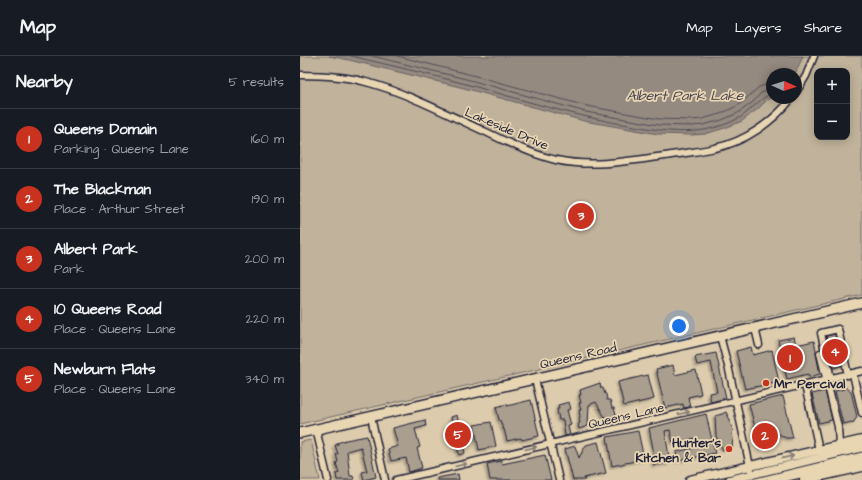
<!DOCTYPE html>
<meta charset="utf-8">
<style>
body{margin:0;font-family:"Architects Daughter",sans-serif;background:#20242c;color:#f1f3f6}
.controls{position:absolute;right:12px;top:12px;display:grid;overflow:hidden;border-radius:8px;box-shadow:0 2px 10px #0003}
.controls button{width:36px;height:36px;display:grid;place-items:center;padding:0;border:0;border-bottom:1px solid #363941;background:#171b24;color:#f1f3f6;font:20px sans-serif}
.compass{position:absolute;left:466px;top:12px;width:36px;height:36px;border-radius:50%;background:#171b24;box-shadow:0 2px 10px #0003;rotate:93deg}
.you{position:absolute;left:379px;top:270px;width:14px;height:14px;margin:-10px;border:3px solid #fff;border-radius:50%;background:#1a73e8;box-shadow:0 0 0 6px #1a73e833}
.badge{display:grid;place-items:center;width:26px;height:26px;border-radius:50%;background:#c8321e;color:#fff;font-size:13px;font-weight:700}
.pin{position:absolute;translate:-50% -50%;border:2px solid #fff;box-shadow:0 1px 4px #0006}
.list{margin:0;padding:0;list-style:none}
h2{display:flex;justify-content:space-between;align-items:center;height:52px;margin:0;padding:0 16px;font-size:17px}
h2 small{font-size:13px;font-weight:400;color:#9ea1a6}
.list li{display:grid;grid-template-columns:26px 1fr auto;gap:12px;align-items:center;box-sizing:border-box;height:60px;padding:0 16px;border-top:1px solid #363941}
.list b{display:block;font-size:15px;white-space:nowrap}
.list p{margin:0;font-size:13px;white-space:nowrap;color:#9ea1a6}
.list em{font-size:13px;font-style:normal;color:#9ea1a6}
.map{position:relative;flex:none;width:562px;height:424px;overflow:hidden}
header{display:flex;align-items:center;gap:24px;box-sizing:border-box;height:56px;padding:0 20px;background:#171b24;border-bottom:1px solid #363941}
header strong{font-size:19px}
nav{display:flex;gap:22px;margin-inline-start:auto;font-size:14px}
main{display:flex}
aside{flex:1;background:#171b24}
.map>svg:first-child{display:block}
.green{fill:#c0b29b;stroke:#716a6b;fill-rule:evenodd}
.water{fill:#958a80;stroke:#676064}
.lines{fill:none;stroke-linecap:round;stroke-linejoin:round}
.shore{stroke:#504c57;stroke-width:1}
.building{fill:#aa9e8e;stroke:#22223b;filter:url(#shadow)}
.minor-casing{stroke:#22223b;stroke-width:9}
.major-casing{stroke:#22223b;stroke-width:11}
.highway-casing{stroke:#22223b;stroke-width:12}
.minor{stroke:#e8d6b3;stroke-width:6}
.major{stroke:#e8d6b3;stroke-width:8}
.highway{stroke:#e8d6b3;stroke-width:9}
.tram{stroke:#22223b;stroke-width:1}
.oneway{stroke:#857c77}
.poi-dot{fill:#c8321e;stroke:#e8d6b3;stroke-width:1.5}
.labels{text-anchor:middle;stroke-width:3.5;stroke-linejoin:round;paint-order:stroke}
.street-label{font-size:13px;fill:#22223b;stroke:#e8d6b3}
.poi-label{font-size:13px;font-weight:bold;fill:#22223b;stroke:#e8d6b3;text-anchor:start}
.water-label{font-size:14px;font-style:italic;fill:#444150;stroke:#e8d6b3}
</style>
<header>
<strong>Map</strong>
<nav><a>Map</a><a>Layers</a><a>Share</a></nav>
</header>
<main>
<aside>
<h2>Nearby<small>5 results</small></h2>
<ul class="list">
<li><span class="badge">1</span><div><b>Queens Domain</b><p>Parking · Queens Lane</p></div><em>160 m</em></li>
<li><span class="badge">2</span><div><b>The Blackman</b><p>Place · Arthur Street</p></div><em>190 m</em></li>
<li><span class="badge">3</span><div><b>Albert Park</b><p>Park</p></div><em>200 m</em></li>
<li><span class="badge">4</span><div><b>10 Queens Road</b><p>Place · Queens Lane</p></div><em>220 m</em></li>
<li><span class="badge">5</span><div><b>Newburn Flats</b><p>Place · Queens Lane</p></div><em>340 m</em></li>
</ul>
</aside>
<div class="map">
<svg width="562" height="424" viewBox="0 0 562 424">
<defs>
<filter id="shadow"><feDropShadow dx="-2" dy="2" stdDeviation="1" flood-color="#0004"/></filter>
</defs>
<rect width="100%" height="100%" fill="#dccbac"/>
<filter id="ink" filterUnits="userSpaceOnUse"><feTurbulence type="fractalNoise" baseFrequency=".025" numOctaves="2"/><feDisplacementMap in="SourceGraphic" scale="8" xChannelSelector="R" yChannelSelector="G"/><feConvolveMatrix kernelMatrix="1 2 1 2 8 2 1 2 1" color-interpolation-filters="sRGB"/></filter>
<g filter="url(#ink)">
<path class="green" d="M0 0H562V239L0 368ZM517 15H547V81H517ZM472 18H496V42H472Z
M11 384 20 424H0V386Z"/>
<path class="water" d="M29 0H503L495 18H472V41L467 44 459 52 442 65 425 72 405 78 392 79 358 78 284 65 164 32 49 4Z"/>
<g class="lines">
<path class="shore" d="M51 0C89 9 128 18 166 28 222 44 277 61 334 70 357 74 381 78 404 74 416 72 430 67 441 61 450 55 463 39 472 38
M72 0 166 23 286 56 359 69 391 70 403 69 422 64 438 57 453 46 461 37 472 33
M97 0 168 18 287 50 359 63 391 64 402 63 420 58 439 49 459 31 472 27"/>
</g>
<path class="building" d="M535 278 541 310 533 312 526 280Z
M494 281 496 289 514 285 516 294V298L520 318 509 321 508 318 487 323 478 284Z
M451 291 453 299 472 294 479 326 445 333 436 295Z
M416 297 426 342 411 346 409 337 417 336 411 306 397 309 395 301Z
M373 309 375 319 396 314 401 338 388 341 390 351 384 352 383 348 365 352 356 313Z
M348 319 354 343 324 350 318 326Z
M300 327 301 332H303L305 338H306L307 344H310L312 352H314L317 363 307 365 296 346 289 349 288 370 279 373 278 368 280 367 279 362 280 361 279 354H281L279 347H281L279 339H281L280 334Z
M545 331 551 335 557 361 553 367 552 366 543 368 535 335 544 333Z
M525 335 532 364 519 367 512 338Z
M483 340 493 382H486L482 380 470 370 474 388 460 391 449 348Z
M231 344 239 380 222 384 221 382 207 385 204 373H203L200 364H199L196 351 207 348V350Z
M269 346 271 353 267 354 271 369 268 370 270 379 265 380 263 364H259L257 353H259L258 349Z
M426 356 430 364V367L433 374 432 379 433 382 432 392H426L423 394 416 380 415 360 422 358Z
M406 358 415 397 378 405 376 396 397 391 395 382 373 387 370 374 365 375 370 407 354 409 352 398H354L349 372Z
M157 359 165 397 159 399 151 361Z
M125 364 126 370 115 373 120 391 117 392 122 412 109 416 106 402 91 405 88 393 98 390 93 372Z
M191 366 196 390 179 394 174 369Z
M338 375 344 403 312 410 307 381Z
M67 380 76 421 64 424 62 416 67 415 61 391 47 395 50 420H53L54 424H37L36 418 39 417 36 407 38 406 36 398H38L35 389H38L37 387 46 384Z
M298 386 306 417 284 422 285 424H273L265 393 275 390 279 402 286 389Z
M245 399 251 424H190L187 408 201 405 202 408Z
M158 418 159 424H137V422Z"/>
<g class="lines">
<defs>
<path id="minor" d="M0 19C22 19 45 20 66 26 108 37 146 58 186 76 208 87 231 98 256 104 297 113 338 103 379 98 391 96 403 95 415 92 445 86 473 66 492 42
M496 36 506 20 514 0
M455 272 459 289
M420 280 429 314 453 424
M520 297 538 371 539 389
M553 318 562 357
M235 323 259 424
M531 323 521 277 538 273 548 319
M505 329 519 394
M71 361 85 424
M16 373 28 424
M96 424 562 315
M451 424 562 398"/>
<path id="major" d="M390 424 562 384
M430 424 562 392
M472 424 562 403
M504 424 562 411"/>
<path id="highway" d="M0 377 562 247"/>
</defs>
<use href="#minor" class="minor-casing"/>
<use href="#major" class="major-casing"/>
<use href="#highway" class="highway-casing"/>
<use href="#minor" class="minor"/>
<use href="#major" class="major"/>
<use href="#highway" class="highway"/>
<path class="tram" d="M447 424 562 396"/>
</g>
<defs><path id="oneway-shaft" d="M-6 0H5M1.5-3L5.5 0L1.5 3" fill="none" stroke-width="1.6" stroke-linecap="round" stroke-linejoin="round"/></defs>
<g class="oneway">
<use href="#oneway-shaft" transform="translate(384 357) rotate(-13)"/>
<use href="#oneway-shaft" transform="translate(231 392) rotate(-13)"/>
<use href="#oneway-shaft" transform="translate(488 401) rotate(-13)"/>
<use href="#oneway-shaft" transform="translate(161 409) rotate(-13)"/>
</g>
</g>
<g class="poi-dot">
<circle cx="466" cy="327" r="4"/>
<circle cx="429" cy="393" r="4"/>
</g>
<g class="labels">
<g class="street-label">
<text transform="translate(207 72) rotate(23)" y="5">Lakeside Drive</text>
<text transform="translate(278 299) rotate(-13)" y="5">Queens Road</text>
<text transform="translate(326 359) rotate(-13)" y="5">Queens Lane</text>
</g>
<g class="poi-label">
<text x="474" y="332">Mr Percival</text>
<text x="421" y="391" text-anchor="end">Hunter's<tspan x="421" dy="15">Kitchen &amp; Bar</tspan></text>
</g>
<g class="water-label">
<text x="385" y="44">Albert Park Lake</text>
</g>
</g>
</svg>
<div class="controls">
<button>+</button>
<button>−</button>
</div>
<svg class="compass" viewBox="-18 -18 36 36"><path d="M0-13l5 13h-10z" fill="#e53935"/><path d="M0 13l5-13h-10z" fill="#9ea1a6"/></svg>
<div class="you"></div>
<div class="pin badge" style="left:490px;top:302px">1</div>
<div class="pin badge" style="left:465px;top:380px">2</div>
<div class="pin badge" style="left:281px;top:160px">3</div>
<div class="pin badge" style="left:535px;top:296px">4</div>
<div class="pin badge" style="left:158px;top:379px">5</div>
</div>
</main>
